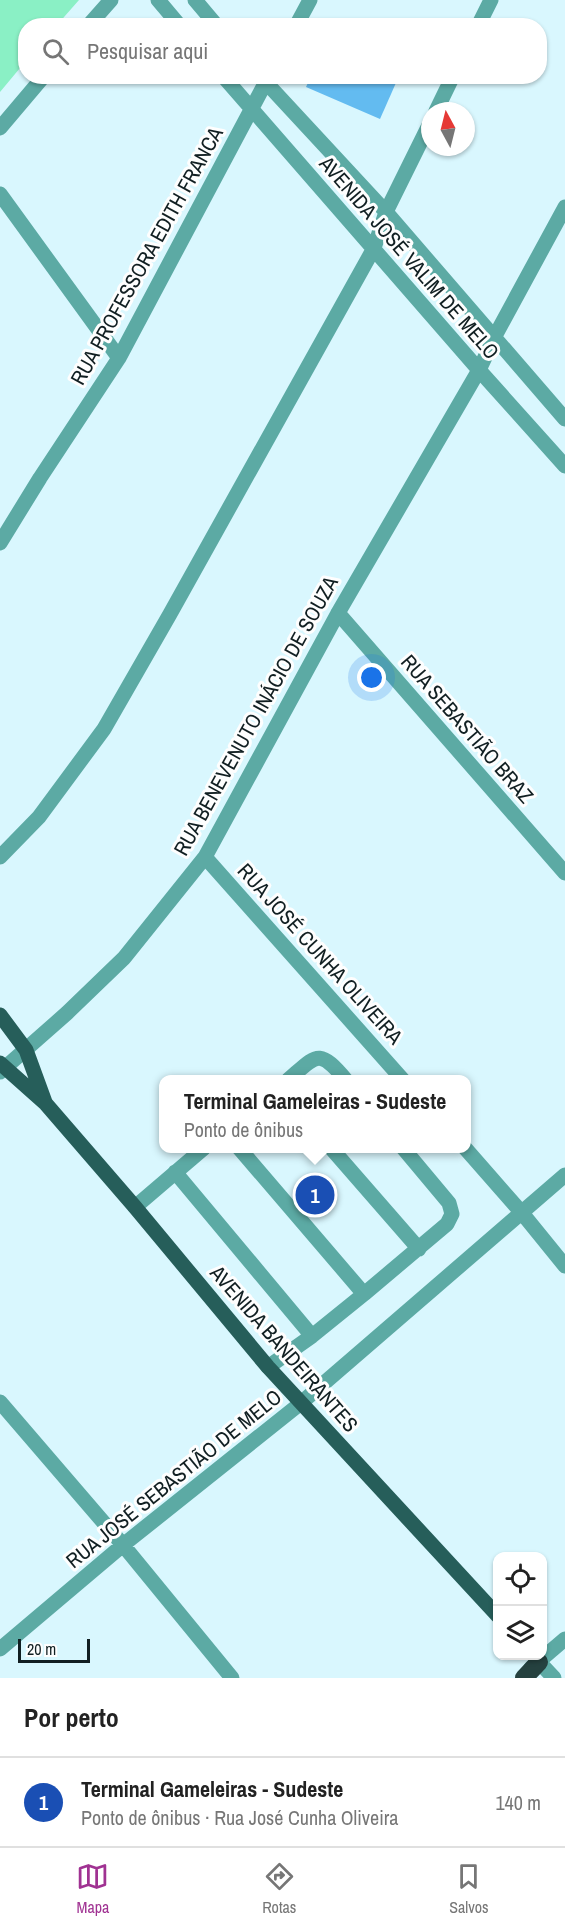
<!DOCTYPE html>
<html lang="pt">
<meta charset="utf-8">
<style>
body{margin:0;font-family:"Archivo Narrow",sans-serif;background:#f6f6f6;color:#222}
.controls{position:absolute;right:18px;bottom:18px;display:grid;overflow:hidden;border-radius:12px;box-shadow:0 2px 4px #0004}
.controls button{width:54px;height:54px;display:grid;place-items:center;padding:0;border:0;border-bottom:2px solid #e0e0e0;background:#fff;color:#222;font:30px sans-serif}
.compass{position:absolute;left:421px;top:102px;width:54px;height:54px;border-radius:50%;background:#fff;box-shadow:0 2px 4px #0004;rotate:353deg}
.scale{position:absolute;left:18px;bottom:15px;width:72px;box-sizing:border-box;padding-left:6px;border:3px solid #111f22;border-top:0;font-size:16px;line-height:21px;white-space:nowrap;color:#111f22;-webkit-text-stroke:4px #fefefe;paint-order:stroke}
.you{position:absolute;left:372px;top:678px;width:21px;height:21px;margin:-15px;border:4px solid #fff;border-radius:50%;background:#1a73e8;box-shadow:0 0 0 9px #1a73e833}
.badge{display:grid;place-items:center;width:39px;height:39px;border-radius:50%;background:#a03292;color:#fff;font-size:20px;font-weight:700}
.pin{position:absolute;translate:-50% -50%;border:3px solid #fff;box-shadow:0 2px 6px #0006}
.popup{position:absolute;left:159px;top:1075px;width:312px;height:78px;box-sizing:border-box;display:grid;place-content:center;border-radius:12px;background:#fff;filter:drop-shadow(0 2px 4px #0005);font-size:20px;white-space:nowrap;color:#767676}
.popup b{font-size:22px;color:#222}
.popup::after{content:'';position:absolute;left:50%;top:100%;margin-left:-12px;border:12px solid transparent;border-top-color:#fff}
.list{margin:0;padding:0;list-style:none}
h2{display:flex;justify-content:space-between;align-items:center;height:78px;margin:0;padding:0 24px;font-size:26px}
h2 small{font-size:20px;font-weight:400;color:#767676}
.list li{display:grid;grid-template-columns:39px 1fr auto;gap:18px;align-items:center;box-sizing:border-box;height:90px;padding:0 24px;border-top:2px solid #e0e0e0}
.list b{display:block;font-size:22px;white-space:nowrap}
.list p{margin:0;font-size:20px;white-space:nowrap;color:#767676}
.list em{font-size:20px;font-style:normal;color:#767676}
.icon{flex:none;width:33px;height:33px;fill:none;stroke:currentColor;stroke-width:2;stroke-linecap:round;stroke-linejoin:round}
.map{position:relative;flex:none;width:565px;height:1678px;overflow:hidden}
.search{position:absolute;background:#fff;box-shadow:0 2px 4px #0004;left:18px;right:18px;top:18px;height:66px;display:flex;align-items:center;gap:15px;box-sizing:border-box;padding:0 21px;border-radius:24px;color:#767676;font-size:22px}
.sheet{height:168px;background:#fff}
nav{display:flex;justify-content:space-around;align-items:center;box-sizing:border-box;height:84px;border-top:2px solid #e0e0e0;background:#fff;font-size:16px;color:#767676}
nav a{display:grid;justify-items:center;gap:3px}
nav .on{color:#a03292}
.map>svg:first-child{display:block}
.green{fill:#8af0c5}
.building{fill:#63bbf0}
.lines{fill:none;stroke-linecap:round;stroke-linejoin:round}
.minor{stroke:#5caaa4;stroke-width:15}
.major{stroke:#265e5a;stroke-width:15}
.highway{stroke:#25413f;stroke-width:18}
.labels{text-anchor:middle;stroke-width:6;stroke-linejoin:round;paint-order:stroke}
.street-label{font-size:21px;fill:#111f22;stroke:#fefefe}
</style>
<div class="map">
<svg width="565" height="1678" viewBox="0 0 565 1678">
<rect width="100%" height="100%" fill="#d9f7fe"/>
<path class="green" d="M0 0H79L57 25 26 26 25 62 0 92Z"/>
<path class="building" d="M311 76H399L380 119 306 87Z"/>
<g class="lines">
<path class="minor" d="M158 0 180 26
M195 0 217 26
M88 26 111 0
M296 26 310 0
M478 26 491 0
M223 76 479 370 565 466
M260 76 386 212 565 419
M436 111 453 76
M0 128 44 76
M0 194 119 358
M0 543 40 478 119 358 269 76
M338 613 565 873
M0 857 39 817 104 729 170 614 374 248 386 212 430 123
M205 857 403 1080
M0 1072 67 1013 124 958 205 857 338 613 479 370 495 336 565 207
M288 1080C317 1055 318 1047 346 1080
M239 1148 364 1294 312 1336 268 1367
M331 1148 419 1249
M465 1148 522 1213 565 1266
M175 1172 312 1336
M135 1207 204 1148
M364 1294 447 1224 452 1214 449 1203 403 1148
M0 1402 123 1545 232 1678
M0 1649 123 1545 301 1403 565 1175
M539 1662 554 1678
M531 1668 565 1639"/>
<path class="major" d="M0 1015 26 1050 45 1102
M0 1063 46 1104 135 1207 268 1367 498 1616"/>
<path class="highway" d="M524 1678 539 1662"/>
</g>
<g class="labels">
<g class="street-label">
<text transform="translate(147 256) rotate(-61)" y="7">RUA PROFESSORA EDITH FRANCA</text>
<text transform="translate(409 258) rotate(49)" y="7">AVENIDA JOSÉ VALIM DE MELO</text>
<text transform="translate(256 716) rotate(-61)" y="7">RUA BENEVENUTO INÁCIO DE SOUZA</text>
<text transform="translate(467 729) rotate(49)" y="7">RUA SEBASTIÃO BRAZ</text>
<text transform="translate(320 954) rotate(48)" y="7">RUA JOSÉ CUNHA OLIVEIRA</text>
<text transform="translate(284 1349) rotate(49)" y="7">AVENIDA BANDEIRANTES</text>
<text transform="translate(174 1479) rotate(-39)" y="7">RUA JOSÉ SEBASTIÃO DE MELO</text>
</g>
</g>
</svg>
<div class="controls">
<button><svg class="icon" aria-label="locate" viewBox="0 0 24 24"><circle cx="12" cy="12" r="6"/><path d="M12 2v4M12 18v4M2 12h4M18 12h4"/></svg></button>
<button><svg class="icon" aria-label="layers" viewBox="0 0 24 24"><path d="M12 4l9 5-9 5-9-5zM3 14l9 5 9-5"/></svg></button>
</div>
<svg class="compass" viewBox="-18 -18 36 36"><path d="M0-13l5 13h-10z" fill="#e53935"/><path d="M0 13l5-13h-10z" fill="#767676"/></svg>
<div class="scale">20 m</div>
<div class="you"></div>
<div class="pin badge" style="left:315px;top:1195px;background:#1a4fb4">1</div>
<div class="popup"><b>Terminal Gameleiras - Sudeste</b>Ponto de ônibus</div>
<div class="search"><svg class="icon" aria-label="search" viewBox="0 0 24 24"><circle cx="10" cy="10" r="6"/><path d="M15 15l6 6"/></svg>Pesquisar aqui</div>
</div>
<section class="sheet">
<h2>Por perto<small></small></h2>
<ul class="list">
<li><span class="badge" style="background:#1a4fb4">1</span><div><b>Terminal Gameleiras - Sudeste</b><p>Ponto de ônibus · Rua José Cunha Oliveira</p></div><em>140 m</em></li>
</ul>
</section>
<nav>
<a class="on"><svg class="icon" aria-label="map" viewBox="0 0 24 24"><path d="M3 6l6-2 6 2 6-2v14l-6 2-6-2-6 2zM9 4v14M15 6v14"/></svg>Mapa</a>
<a><svg class="icon" aria-label="directions" viewBox="0 0 24 24"><path d="M12 3l9 9-9 9-9-9zM9 14v-3h6M13 9l2 2-2 2"/></svg>Rotas</a>
<a><svg class="icon" aria-label="saved" viewBox="0 0 24 24"><path d="M7 4h10v16l-5-4-5 4z"/></svg>Salvos</a>
</nav>
